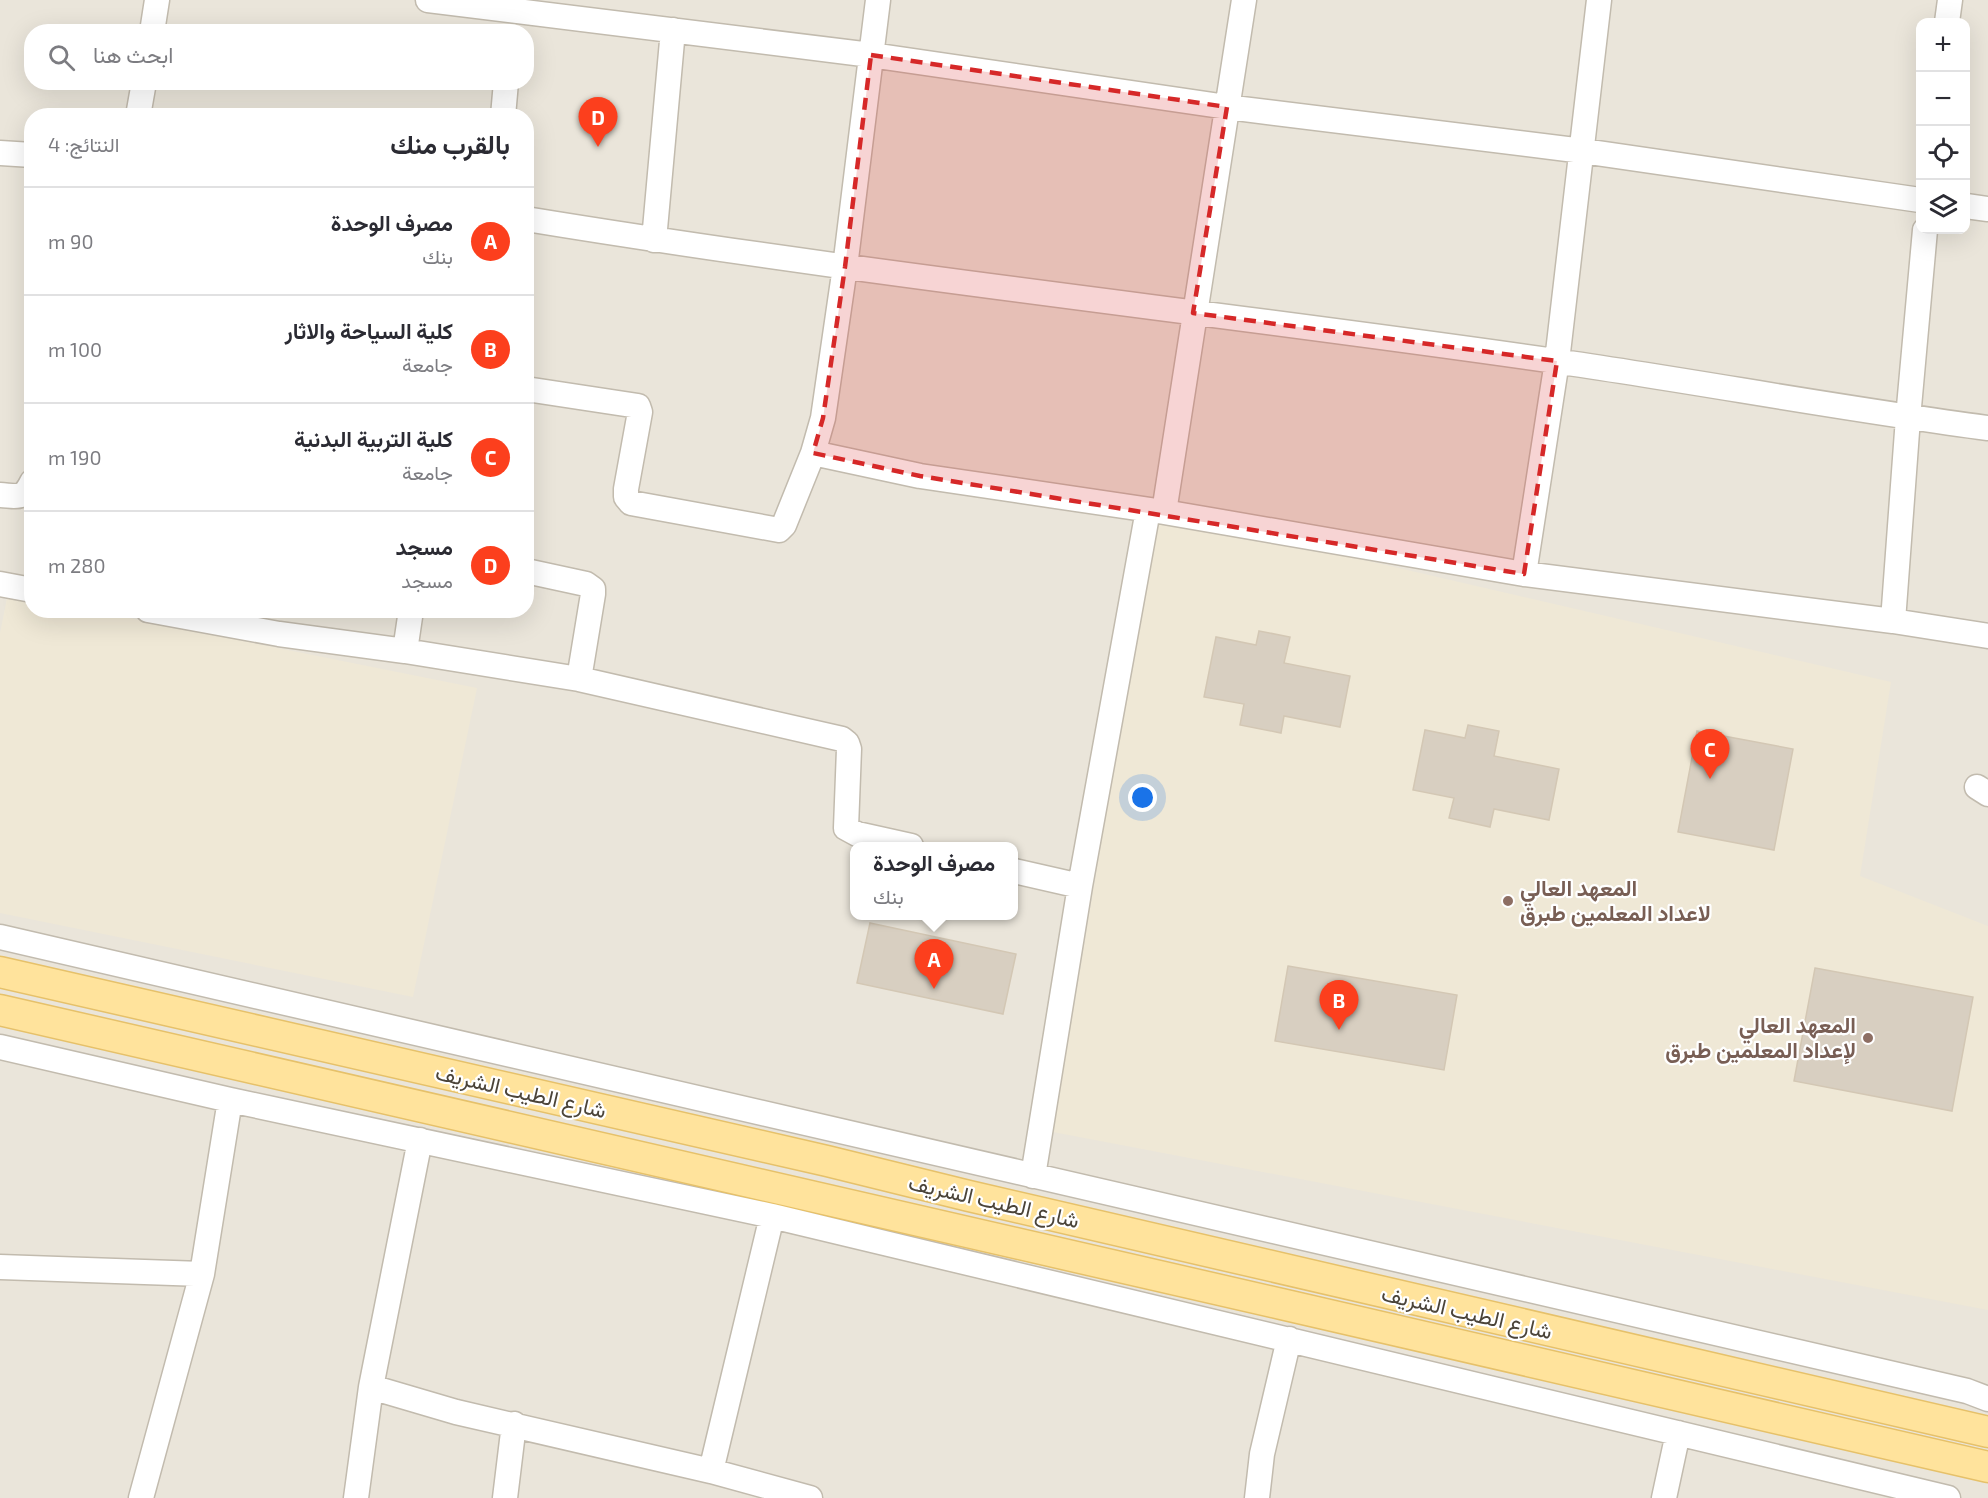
<!DOCTYPE html>
<html lang="ar">
<meta charset="utf-8">
<style>
body{margin:0;font-family:"Exo 2",Vazirmatn,sans-serif;background:#f2f2f3;color:#2b2b33;direction:rtl}
.controls{position:absolute;right:18px;top:18px;display:grid;overflow:hidden;border-radius:12px;box-shadow:0 6px 24px #0002}
.controls button{width:54px;height:54px;display:grid;place-items:center;padding:0;border:0;border-bottom:2px solid #e1e1e2;background:#fff;color:#2b2b33;font:30px sans-serif}
.you{position:absolute;left:1143px;top:798px;width:21px;height:21px;margin:-15px;border:4px solid #fff;border-radius:50%;background:#1a73e8;box-shadow:0 0 0 9px #1a73e833}
.badge{display:grid;place-items:center;width:39px;height:39px;border-radius:50%;background:#fc3f1d;color:#fff;font-size:20px;font-weight:700}
.pin{position:absolute;translate:-50% -50px;filter:drop-shadow(0 2px 3px #0008)}
.pin::after{content:'';position:absolute;top:32px;width:21px;height:18px;background:inherit;clip-path:polygon(0 0,100% 0,50% 100%)}
.popup{position:absolute;left:850px;top:842px;width:168px;height:78px;box-sizing:border-box;display:grid;place-content:center;border-radius:12px;background:#fff;filter:drop-shadow(0 2px 4px #0005);font-size:20px;white-space:nowrap;color:#7c7c81}
.popup b{font-size:22px;color:#2b2b33}
.popup::after{content:'';position:absolute;left:50%;top:100%;margin-left:-12px;border:12px solid transparent;border-top-color:#fff}
.list{margin:0;padding:0;list-style:none}
h2{display:flex;justify-content:space-between;align-items:center;height:78px;margin:0;padding:0 24px;font-size:26px}
h2 small{font-size:20px;font-weight:400;color:#7c7c81}
.list li{display:grid;grid-template-columns:39px 1fr auto;gap:18px;align-items:center;box-sizing:border-box;height:108px;padding:0 24px;border-top:2px solid #e1e1e2}
.list b{display:block;font-size:22px;white-space:nowrap}
.list p{margin:0;font-size:20px;white-space:nowrap;color:#7c7c81}
.list em{font-size:20px;font-style:normal;color:#7c7c81}
.icon{flex:none;width:33px;height:33px;fill:none;stroke:currentColor;stroke-width:2;stroke-linecap:round;stroke-linejoin:round}
.map{position:relative;flex:none;width:1988px;height:1498px;overflow:hidden;direction:ltr}
.search{position:absolute;background:#fff;box-shadow:0 6px 24px #0002;left:24px;top:24px;width:510px;height:66px;display:flex;align-items:center;gap:15px;box-sizing:border-box;padding:0 21px;border-radius:24px;color:#7c7c81;font-size:22px}
.panel{position:absolute;background:#fff;box-shadow:0 6px 24px #0002;left:24px;top:108px;width:510px;height:510px;border-radius:24px;direction:rtl}
.map>svg:first-child{display:block}
.residential{fill:#eae5da;fill-rule:evenodd}
.education{fill:#efe8d6}
.building{fill:#d8cfc1;stroke:#d3c7b4;stroke-width:1.5}
.lines{fill:none;stroke-linecap:round;stroke-linejoin:round}
.minor-casing{stroke:#c2bbae;stroke-width:27}
.major-casing{stroke:#e6c16a;stroke-width:33}
.minor{stroke:#fff;stroke-width:24}
.major{stroke:#ffe39c;stroke-width:30}
.marked{fill:#d62828;fill-opacity:0.2;stroke:#d62828;stroke-width:4.5;stroke-dasharray:12 8;stroke-linejoin:round}
.education-dot{fill:#8d6e63;stroke:#fff;stroke-width:2}
.labels{text-anchor:middle;stroke-width:4.5;stroke-linejoin:round;paint-order:stroke}
.education-label{font-size:22px;font-weight:bold;fill:#785e54;stroke:#fff;text-anchor:start}
.street-label{font-size:22px;fill:#4b4439;stroke:#fff}
</style>
<div class="map">
<svg width="1988" height="1498" viewBox="0 0 1988 1498">
<rect width="100%" height="100%" fill="#f6f3ec"/>
<path class="residential" d="M0 0H1988V1498H0ZM1920 22H1966V230H1920ZM32 32H526V82H32ZM32 116H526V610H32ZM854 846H1014V916H854Z"/>
<path class="education" d="M1156 512 1891 682 1860 876 1988 926V1310L1053 1132Z
M8 593 31 598 32 610 94 611 477 688 413 997 0 913V633Z"/>
<path class="building" d="M1259 631 1290 637 1284 663 1350 676 1340 727 1284 716 1281 733 1240 725 1244 704 1204 697 1216 637 1256 645Z
M1468 725 1499 731 1494 756 1559 769 1549 820 1494 809 1490 827 1449 818 1454 798 1413 790 1425 730 1465 738Z
M1697 731 1793 749 1774 850 1678 832Z
M870 923 1016 954 1003 1014 857 983Z
M1288 966 1457 995 1444 1070 1275 1041Z
M1815 968 1973 997 1952 1111 1794 1081Z"/>
<g class="lines">
<defs>
<path id="minor" d="M428 0 871 55 1227 107 1583 151 1920 200
M878 0 845 267 823 418 813 453 920 476 1164 512 1524 574 1893 621 1988 636
M1947 22 1950 0
M152 32 157 0
M138 116 144 82
M503 116 506 82
M0 153 32 155
M1966 206 1988 209
M526 219C868 275 1213 312 1555 361 1700 382 1843 409 1988 428
M654 240 673 30
M526 389 638 406 640 412 626 489V497L631 503 779 530 784 525 813 453
M0 495C18 496 23 500 32 482
M1164 512 1244 0
M526 571 586 584 593 589V594L579 679
M1524 574 1557 361 1599 0
M0 584 32 590
M148 610 279 634 405 651 579 679 842 739 847 743 849 749 846 828 857 834 911 846
M1893 621 1908 418 1925 230
M405 651 411 610
M1977 787 1988 794
M1014 871 1080 886
M0 937 1967 1391 1988 1399
M0 1047 230 1100 772 1216 1948 1498
M1033 1176 1080 886 1148 510
M0 1267 202 1274
M371 1387 420 1140
M711 1471 772 1216
M141 1498 202 1274 230 1100
M356 1498 371 1387 456 1412 711 1471 810 1498
M505 1498 514 1424
M1257 1498 1262 1454 1289 1339
M1664 1498 1678 1433"/>
<path id="major" d="M0 972 827 1161 969 1196 1988 1432
M0 1010C664 1158 1325 1316 1988 1467"/>
</defs>
<use href="#minor" class="minor-casing"/>
<use href="#major" class="major-casing"/>
<use href="#minor" class="minor"/>
<use href="#major" class="major"/>
</g>
<path class="marked" d="M871 55 1227 107 1193 313 1557 361 1524 574 920 476 813 453 823 418 845 267Z"/>
<g class="education-dot">
<circle cx="1508" cy="901" r="6"/>
<circle cx="1868" cy="1038" r="6"/>
</g>
<g class="labels">
<g class="education-label">
<text x="1520" y="896">المعهد العالي<tspan x="1520" dy="25">لاعداد المعلمين طبرق</tspan></text>
<text x="1856" y="1033" text-anchor="end">المعهد العالي<tspan x="1856" dy="25">لإعداد المعلمين طبرق</tspan></text>
</g>
<g class="street-label">
<text transform="translate(521 1091) rotate(13)" y="8">شارع الطيب الشريف</text>
<text transform="translate(994 1201) rotate(13)" y="8">شارع الطيب الشريف</text>
<text transform="translate(1467 1312) rotate(13)" y="8">شارع الطيب الشريف</text>
</g>
</g>
</svg>
<div class="controls">
<button>+</button>
<button>−</button>
<button><svg class="icon" aria-label="locate" viewBox="0 0 24 24"><circle cx="12" cy="12" r="6"/><path d="M12 2v4M12 18v4M2 12h4M18 12h4"/></svg></button>
<button><svg class="icon" aria-label="layers" viewBox="0 0 24 24"><path d="M12 4l9 5-9 5-9-5zM3 14l9 5 9-5"/></svg></button>
</div>
<div class="you"></div>
<div class="pin badge" style="left:934px;top:989px">A</div>
<div class="popup"><b>مصرف الوحدة</b>بنك</div>
<div class="pin badge" style="left:1339px;top:1030px">B</div>
<div class="pin badge" style="left:1710px;top:779px">C</div>
<div class="pin badge" style="left:598px;top:147px">D</div>
<div class="search"><svg class="icon" aria-label="search" viewBox="0 0 24 24"><circle cx="10" cy="10" r="6"/><path d="M15 15l6 6"/></svg>ابحث هنا</div>
<section class="panel">
<h2>بالقرب منك<small>النتائج: 4</small></h2>
<ul class="list">
<li><span class="badge">A</span><div><b>مصرف الوحدة</b><p>بنك</p></div><em>90 m</em></li>
<li><span class="badge">B</span><div><b>كلية السياحة والاثار</b><p>جامعة</p></div><em>100 m</em></li>
<li><span class="badge">C</span><div><b>كلية التربية البدنية</b><p>جامعة</p></div><em>190 m</em></li>
<li><span class="badge">D</span><div><b>مسجد</b><p>مسجد</p></div><em>280 m</em></li>
</ul>
</section>
</div>
